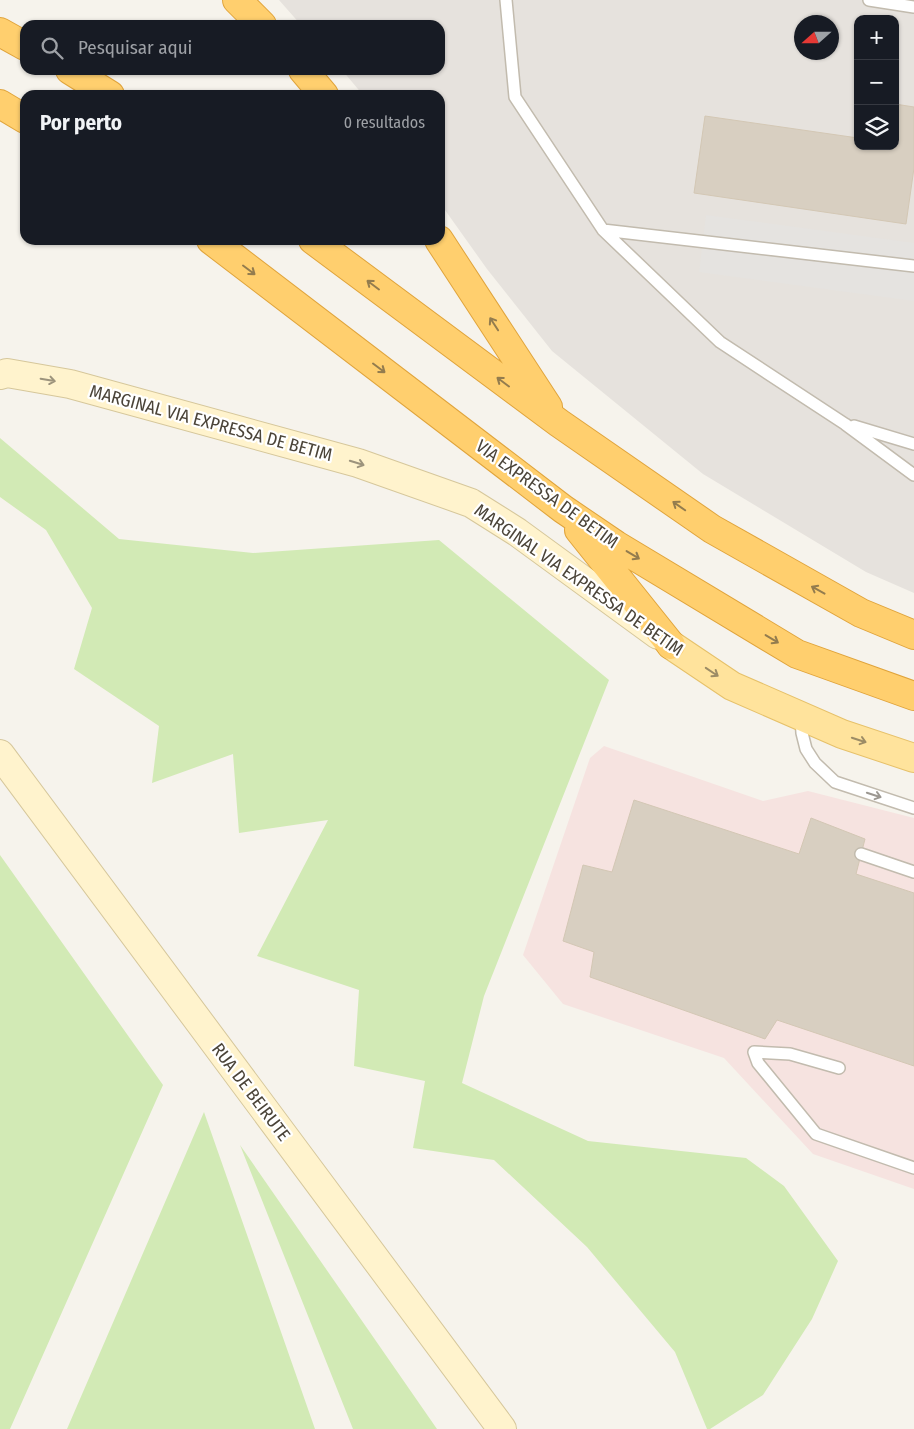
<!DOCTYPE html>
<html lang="pt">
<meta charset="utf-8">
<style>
body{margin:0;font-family:"Fira Sans Condensed",sans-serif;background:#20242c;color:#f1f3f6}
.controls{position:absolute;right:15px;top:15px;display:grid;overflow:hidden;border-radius:10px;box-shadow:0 1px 4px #0004}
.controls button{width:45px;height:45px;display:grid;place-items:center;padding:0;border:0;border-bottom:1px solid #363941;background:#171b24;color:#f1f3f6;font:25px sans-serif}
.compass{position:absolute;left:794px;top:15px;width:45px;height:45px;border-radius:50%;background:#171b24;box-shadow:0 1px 4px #0004;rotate:249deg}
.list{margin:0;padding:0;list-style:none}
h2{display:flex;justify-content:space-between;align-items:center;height:65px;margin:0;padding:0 20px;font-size:21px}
h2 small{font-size:16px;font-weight:400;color:#9ea1a6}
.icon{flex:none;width:28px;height:28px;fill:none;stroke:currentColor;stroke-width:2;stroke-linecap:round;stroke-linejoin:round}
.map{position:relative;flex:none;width:914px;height:1429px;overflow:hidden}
.search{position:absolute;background:#171b24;box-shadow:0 1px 4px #0004;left:20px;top:20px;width:425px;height:55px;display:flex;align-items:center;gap:12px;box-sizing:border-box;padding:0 18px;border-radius:15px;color:#9ea1a6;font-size:19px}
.panel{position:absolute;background:#171b24;box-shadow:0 1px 4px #0004;left:20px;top:90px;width:425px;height:155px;border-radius:15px}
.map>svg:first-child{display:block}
.industrial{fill:#e6e2dd;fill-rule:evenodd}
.medical{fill:#f6e3e0}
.green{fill:#d2eab5}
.parking{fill:#e5e3e0}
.building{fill:#d8cfc1;stroke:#d3c7b4}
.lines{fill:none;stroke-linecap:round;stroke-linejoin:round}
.lane-casing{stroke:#c2bbae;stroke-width:14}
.secondary-casing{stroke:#d6c79b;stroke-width:30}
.primary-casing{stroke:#e6c16a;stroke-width:30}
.highway-casing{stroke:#e0a43c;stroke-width:30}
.lane{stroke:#fff;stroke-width:11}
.secondary{stroke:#fff3cd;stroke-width:28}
.primary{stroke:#ffe39c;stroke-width:28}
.highway{stroke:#ffcf6e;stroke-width:28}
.oneway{stroke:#937c4e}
.oneway2{stroke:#9c937c}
.oneway3{stroke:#9c8c66}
.oneway4{stroke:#9c9892}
.labels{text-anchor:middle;stroke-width:4.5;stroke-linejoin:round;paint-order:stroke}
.street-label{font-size:18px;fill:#4b4439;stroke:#fff}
</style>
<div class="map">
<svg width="914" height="1429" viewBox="0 0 914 1429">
<rect width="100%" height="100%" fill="#f6f3ec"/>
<path class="industrial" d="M279 0H914V593L866 572 703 474 552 351 487 269 440 203V95H363L342 70H440V25H301ZM858 19H895V146H858ZM802 22H832V52H802Z"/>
<path class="medical" d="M604 746 763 801 808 791 914 818V1189L813 1154 724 1058 563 1004 523 955 590 758Z"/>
<path class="green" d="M0 438 119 539 253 553 439 540 609 680 484 996 462 1083 588 1141 746 1158 784 1186 838 1261 812 1319 763 1395 710 1429H707L675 1352 587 1247 494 1160 413 1148 425 1081 354 1066 359 990 257 956 328 820 239 833 233 754 152 783 159 726 74 669 92 608 46 530 0 497Z
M0 855 163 1085 10 1429H0Z
M204 1112 315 1429H67Z
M240 1145 437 1429H353Z"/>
<path class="parking" d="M706 215 914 243V301L699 272Z"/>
<path class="building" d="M895 104 914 107V168L906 224 694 193 705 116 858 138V146H895Z
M634 800 799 854 811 818 865 839 856 874 914 893V1066L777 1020 765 1039 590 977 594 952 563 941 583 865 612 872Z"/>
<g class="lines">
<defs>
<path id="lane" d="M506 0 515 97 603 230 720 342 845 424 914 475
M869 0 914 7
M603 230 914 266
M854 426 914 444
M801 718 802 733 806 749 815 763 835 782 914 808
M861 854 914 872
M839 1068 790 1054 754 1052 758 1063 816 1134 914 1168"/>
<path id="secondary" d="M0 375 7 373 70 384 358 463 471 503 517 532 658 635
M0 754 502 1429"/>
<path id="primary" d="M671 645 732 686 842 734 914 758"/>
<path id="highway" d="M237 0 262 25
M0 32 25 46
M70 70 110 95
M303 70 324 95
M0 104 25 119
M211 240 563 509 616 545 797 654 914 696
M313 240 559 423 712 529 861 613 914 635
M439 240 548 407
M579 530 671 645"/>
</defs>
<use href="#lane" class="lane-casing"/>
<use href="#secondary" class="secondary-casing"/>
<use href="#primary" class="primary-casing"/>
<use href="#highway" class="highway-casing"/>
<use href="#lane" class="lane"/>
<use href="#secondary" class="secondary"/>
<use href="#primary" class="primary"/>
<use href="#highway" class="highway"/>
</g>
<defs><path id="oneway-shaft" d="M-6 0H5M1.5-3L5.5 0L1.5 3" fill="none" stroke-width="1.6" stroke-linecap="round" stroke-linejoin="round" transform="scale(1.25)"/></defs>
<g class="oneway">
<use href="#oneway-shaft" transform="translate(249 270) rotate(37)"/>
<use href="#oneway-shaft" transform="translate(373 285) rotate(-143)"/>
<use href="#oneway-shaft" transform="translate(494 324) rotate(-123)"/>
<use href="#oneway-shaft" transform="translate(379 368) rotate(37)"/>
<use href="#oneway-shaft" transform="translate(503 382) rotate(-143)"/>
<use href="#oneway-shaft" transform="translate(679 506) rotate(-145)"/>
<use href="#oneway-shaft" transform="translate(633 555) rotate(31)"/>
<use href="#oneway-shaft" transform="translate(818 590) rotate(-151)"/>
<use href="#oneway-shaft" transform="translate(772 639) rotate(31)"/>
</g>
<g class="oneway2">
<use href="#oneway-shaft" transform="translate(48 380) rotate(10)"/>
<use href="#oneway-shaft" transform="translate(357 463) rotate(17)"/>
</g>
<g class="oneway3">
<use href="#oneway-shaft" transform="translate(712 672) rotate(34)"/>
<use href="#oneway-shaft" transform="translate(859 740) rotate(18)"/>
</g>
<use class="oneway4" href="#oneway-shaft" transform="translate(874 795) rotate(18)"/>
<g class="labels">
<g class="street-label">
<text transform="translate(211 423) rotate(15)" y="6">MARGINAL VIA EXPRESSA DE BETIM</text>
<text transform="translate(547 494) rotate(36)" y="6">VIA EXPRESSA DE BETIM</text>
<text transform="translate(579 580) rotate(35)" y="6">MARGINAL VIA EXPRESSA DE BETIM</text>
<text transform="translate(251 1092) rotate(53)" y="6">RUA DE BEIRUTE</text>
</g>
</g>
</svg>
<div class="controls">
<button>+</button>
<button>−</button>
<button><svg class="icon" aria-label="layers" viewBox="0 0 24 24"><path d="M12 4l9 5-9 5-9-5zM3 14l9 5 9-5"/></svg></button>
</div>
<svg class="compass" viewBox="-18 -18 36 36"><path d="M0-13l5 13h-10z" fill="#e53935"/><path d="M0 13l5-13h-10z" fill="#9ea1a6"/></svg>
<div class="search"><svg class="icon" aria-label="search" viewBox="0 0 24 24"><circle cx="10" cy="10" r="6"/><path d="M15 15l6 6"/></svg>Pesquisar aqui</div>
<section class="panel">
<h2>Por perto<small>0 resultados</small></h2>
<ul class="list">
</ul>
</section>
</div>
